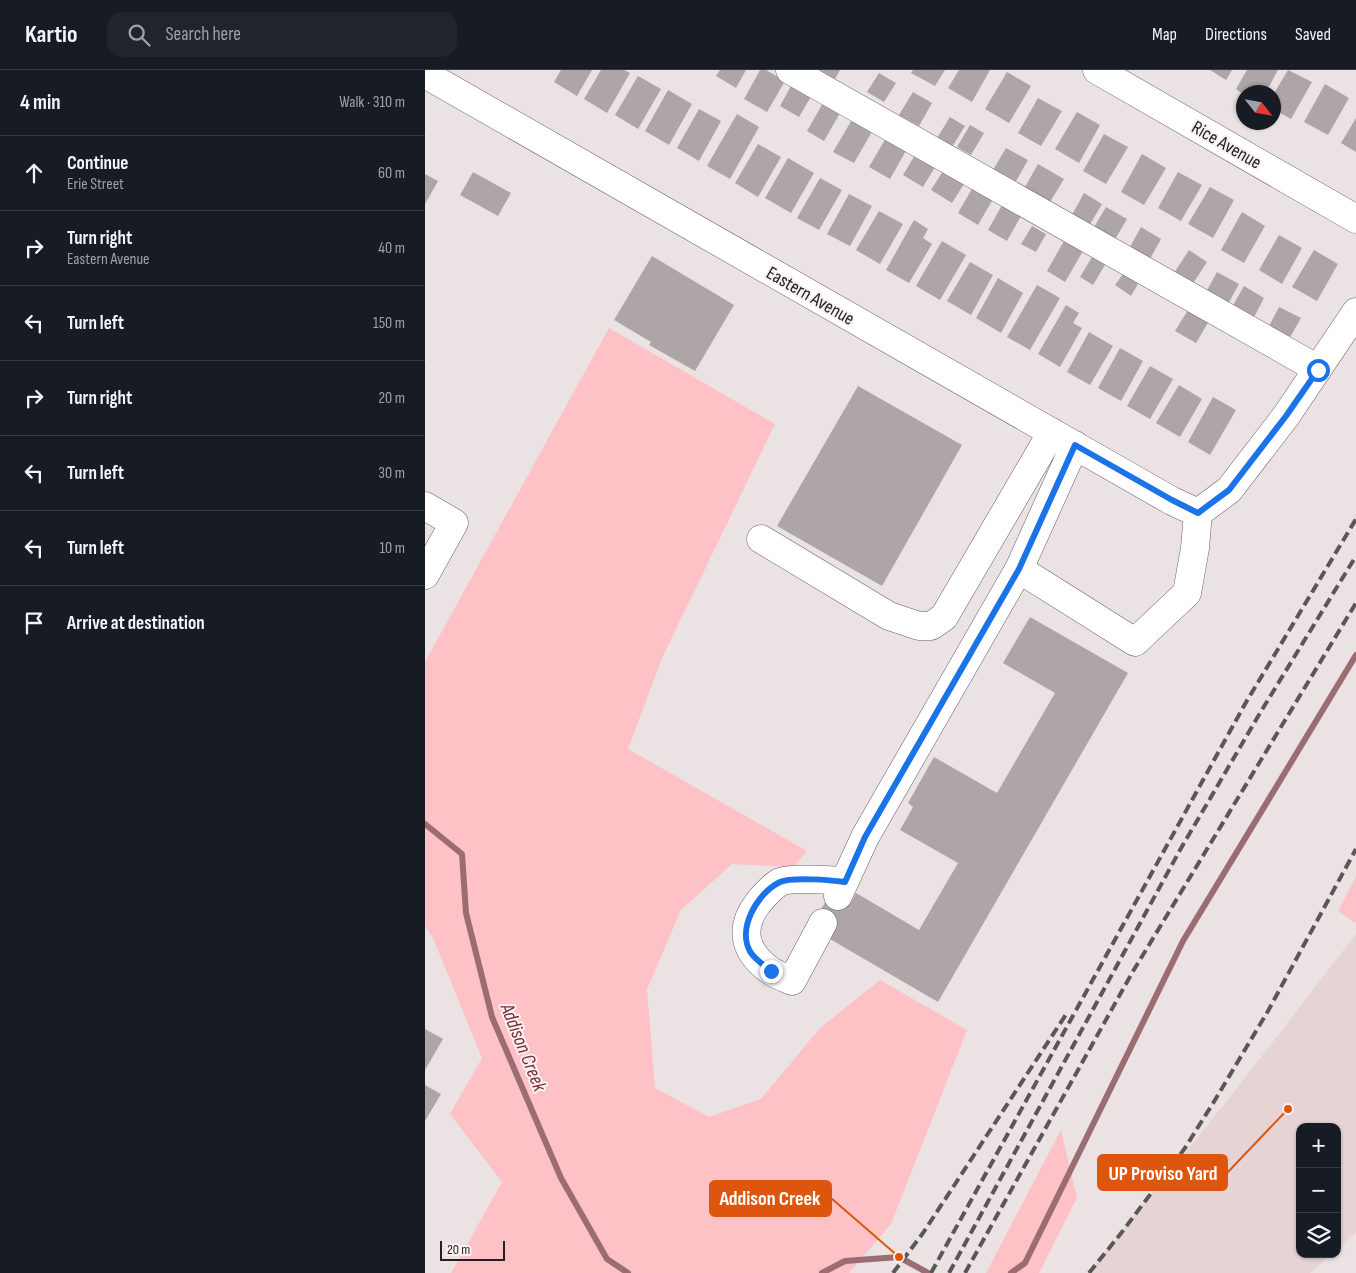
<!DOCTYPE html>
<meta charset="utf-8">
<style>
body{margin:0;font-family:"Sofia Sans Condensed",sans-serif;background:#20242c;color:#f1f3f6}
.controls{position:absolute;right:15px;bottom:15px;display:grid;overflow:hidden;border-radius:10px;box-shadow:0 1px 4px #0004}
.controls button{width:45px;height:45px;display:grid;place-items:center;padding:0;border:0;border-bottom:1px solid #363941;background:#171b24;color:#f1f3f6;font:25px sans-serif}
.compass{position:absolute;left:811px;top:15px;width:45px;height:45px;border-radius:50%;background:#171b24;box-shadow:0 1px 4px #0004;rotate:121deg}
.scale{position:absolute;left:15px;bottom:12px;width:65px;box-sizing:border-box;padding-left:5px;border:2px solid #221f1f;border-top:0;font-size:14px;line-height:18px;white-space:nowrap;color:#221f1f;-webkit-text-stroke:4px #f9f0f0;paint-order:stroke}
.stop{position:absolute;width:15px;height:15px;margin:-11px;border:4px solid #1a73e8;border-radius:50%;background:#fff}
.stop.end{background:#1a73e8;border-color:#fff;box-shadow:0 1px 5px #0008}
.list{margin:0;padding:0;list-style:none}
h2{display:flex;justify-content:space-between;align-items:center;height:65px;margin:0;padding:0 20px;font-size:21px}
h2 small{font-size:16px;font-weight:400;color:#9ea1a6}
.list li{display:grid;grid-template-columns:32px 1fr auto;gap:15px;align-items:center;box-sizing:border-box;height:75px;padding:0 20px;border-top:1px solid #363941}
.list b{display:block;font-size:19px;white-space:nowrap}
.list p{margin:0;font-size:16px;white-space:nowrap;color:#9ea1a6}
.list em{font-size:16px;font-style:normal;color:#9ea1a6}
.icon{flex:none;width:28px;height:28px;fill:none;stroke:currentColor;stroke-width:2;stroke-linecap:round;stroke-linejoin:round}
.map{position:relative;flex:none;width:931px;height:1203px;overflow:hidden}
header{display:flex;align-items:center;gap:30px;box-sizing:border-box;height:70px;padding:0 25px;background:#171b24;border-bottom:1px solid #363941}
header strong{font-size:24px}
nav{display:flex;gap:28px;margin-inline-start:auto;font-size:18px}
.search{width:350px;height:45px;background:#20242c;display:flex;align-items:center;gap:12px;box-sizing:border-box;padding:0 18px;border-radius:15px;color:#9ea1a6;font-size:19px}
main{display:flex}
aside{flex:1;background:#171b24}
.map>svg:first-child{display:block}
.built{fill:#e6d4d5}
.green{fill:#fdc1c6}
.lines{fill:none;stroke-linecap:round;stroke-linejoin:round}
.stream{stroke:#9b6d72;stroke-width:6}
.building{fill:#aea5a6}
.minor-casing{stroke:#686061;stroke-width:29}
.minor{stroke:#fff;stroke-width:28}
.rail{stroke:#5b5657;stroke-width:4;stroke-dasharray:10 5;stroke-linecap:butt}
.route{stroke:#1a73e8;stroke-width:6}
.labels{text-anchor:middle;stroke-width:4;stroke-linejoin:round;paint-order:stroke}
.street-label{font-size:19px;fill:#221f1f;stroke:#f9f0f0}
.water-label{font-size:20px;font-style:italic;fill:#7b2e3b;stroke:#f9f0f0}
.leader{fill:none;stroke:#de560d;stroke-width:2}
.callout-dot{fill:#de560d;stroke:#f9f0f0;stroke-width:2}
.callout{fill:#de560d;stroke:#de560d;stroke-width:2}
.callout-label{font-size:20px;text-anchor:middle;font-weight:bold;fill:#fff}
</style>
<header>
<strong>Kartio</strong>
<div class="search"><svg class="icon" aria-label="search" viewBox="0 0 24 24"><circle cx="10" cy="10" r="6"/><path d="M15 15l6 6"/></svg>Search here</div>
<nav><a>Map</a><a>Directions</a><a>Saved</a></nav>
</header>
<main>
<aside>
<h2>4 min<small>Walk · 310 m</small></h2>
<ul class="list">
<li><svg class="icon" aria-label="ahead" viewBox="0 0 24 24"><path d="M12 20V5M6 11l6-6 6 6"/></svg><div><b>Continue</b><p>Erie Street</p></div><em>60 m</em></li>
<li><svg class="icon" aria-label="right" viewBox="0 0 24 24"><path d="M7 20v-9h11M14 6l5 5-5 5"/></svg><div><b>Turn right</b><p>Eastern Avenue</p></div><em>40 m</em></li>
<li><svg class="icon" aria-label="left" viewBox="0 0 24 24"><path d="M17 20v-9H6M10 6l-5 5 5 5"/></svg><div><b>Turn left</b></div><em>150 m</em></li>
<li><svg class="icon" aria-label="right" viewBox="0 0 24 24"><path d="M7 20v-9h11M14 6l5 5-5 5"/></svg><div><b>Turn right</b></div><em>20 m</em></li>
<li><svg class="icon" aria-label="left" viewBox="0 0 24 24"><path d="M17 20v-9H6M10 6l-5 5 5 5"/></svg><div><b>Turn left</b></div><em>30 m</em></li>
<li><svg class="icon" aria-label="left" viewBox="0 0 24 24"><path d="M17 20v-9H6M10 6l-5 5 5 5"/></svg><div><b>Turn left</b></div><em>10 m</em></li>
<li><svg class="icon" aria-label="arrive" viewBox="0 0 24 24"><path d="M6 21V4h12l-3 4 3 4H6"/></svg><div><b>Arrive at destination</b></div></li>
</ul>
</aside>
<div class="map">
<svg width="931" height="1203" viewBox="0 0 931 1203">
<rect width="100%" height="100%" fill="#ebe2e3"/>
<path class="built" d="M931 864V1162L912 1179V1057H875V1184H906L885 1203H663L809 1022Z"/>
<path class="green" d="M184 258 350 354 237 588 203 679 382 781 368 797 307 794 256 840 222 919 230 1018 284 1047 336 1029 395 958 455 910 542 960 466 1154 424 1203H26L77 1112 25 1044 57 988 8 868 0 856V592Z
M931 807V852L930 853 913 841Z
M636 1060 652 1128 614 1203H561Z"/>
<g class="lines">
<path class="stream" d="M0 754 37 784 41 843 67 947 136 1108 182 1189 203 1203
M397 1203 420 1191 474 1187 503 1203
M586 1203 600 1193 758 871 931 585"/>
</g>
<path class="building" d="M136 0H167L152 26 129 12Z
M176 0H199L205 3 182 43 159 29Z
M295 0H321L311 18 291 6Z
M335 0H341L360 11 342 42 319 29Z
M395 0H415L410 9Z
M488 0H520L510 16 486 3Z
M534 0H565L547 32 523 18Z
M785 0H807L801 10Z
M822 0H853L841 22 818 24 811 19Z
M863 0 887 12 866 49 848 39V25Z
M582 2 606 16 584 53 560 39Z
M454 3 471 13 459 32 442 22Z
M213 6 236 19 213 59 190 45Z
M367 14 387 25 374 47 355 36Z
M900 14 924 28 903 65 879 52Z
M243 20 267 34 244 75 220 61Z
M488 22 507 33 494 56 474 45Z
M613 28 637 41 616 76 593 63Z
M398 33 415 43 399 71 382 61Z
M274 39 296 51 274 91 252 78Z
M652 42 675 55 654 93 630 79Z
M312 44 334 57 305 109 282 96Z
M525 47 540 56 527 77 512 68Z
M428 48 448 60 429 93 408 82Z
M931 48V82L916 73Z
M545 55 559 63 546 85 532 77Z
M679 64 703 77 681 114 658 101Z
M461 68 482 79 465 109 444 97Z
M333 74 356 87 333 127 310 113Z
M581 78 603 90 590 113 568 100Z
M717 84 741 98 719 135 696 122Z
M490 85 510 97 498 117 478 105Z
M363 88 389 103 366 143 340 128Z
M613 94 639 109 625 132 600 117Z
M518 101 539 114 527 133 506 120Z
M48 102 86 123 73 146 35 125Z
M753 102 777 115 756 151 733 138Z
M0 104 13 111 0 134Z
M395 108 417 120 394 160 372 148Z
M548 117 568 129 553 155 533 143Z
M785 117 809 130 788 168 763 154Z
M659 123 677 134 664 156 647 145Z
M424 124 447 136 425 176 402 164Z
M577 135 596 146 582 171 563 160Z
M681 137 702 149 689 171 668 159Z
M454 141 478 154 455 194 431 180Z
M817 142 840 156 819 193 796 180Z
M489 150 503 159 498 168 507 174 484 213 461 200Z
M607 156 621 164 611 182 596 174Z
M716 157 736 169 725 189 705 177Z
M854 165 877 178 857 214 834 200Z
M517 171 541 185 515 230 491 216Z
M639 171 658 181 640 212 622 201Z
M764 180 782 192 767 215 749 203Z
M889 180 913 194 892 231 867 217Z
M227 186 309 235 270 301 224 275 226 272 189 250Z
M667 187 680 195 668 215 655 207Z
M545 192 568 205 546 245 522 231Z
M792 202 814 214 803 234 781 222Z
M698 204 713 214 706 226 690 215Z
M573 208 598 223 576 263 551 248Z
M612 215 635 228 605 280 582 267Z
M819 216 839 228 828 249 807 237Z
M641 235 654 243 648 253 657 258 635 297 613 284Z
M854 237 876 248 864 269 843 258Z
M763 240 784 251 771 273 750 261Z
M664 262 688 276 665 315 642 302Z
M695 278 718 291 696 331 673 318Z
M725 296 748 309 725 349 702 336Z
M754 315 777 329 755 367 731 353Z
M433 316 537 375 457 516 352 456Z
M788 327 811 340 785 385 763 372Z
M605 547 703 603 513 932 405 869 410 860 391 848 406 822 426 833 431 823 494 860 533 793 475 760 488 737 483 733 509 687 572 723 630 623 578 593Z
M0 959 18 969 0 1000Z
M0 1015 16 1024 0 1051Z"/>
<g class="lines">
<defs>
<path id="minor" d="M365 0 893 299
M672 0 931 149
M0 4 747 431 773 443
M650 375 594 499 710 572 762 523 770 478 773 443
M0 436 29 453 0 505
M773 443 804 420 861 346 931 242
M336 469 464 546 494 556H506L519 547 627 362
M413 826 440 767 594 499
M398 853 367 911C360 908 352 905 346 901 320 883 313 859 333 833 339 826 346 817 355 812 366 807 406 810 420 811"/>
</defs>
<use href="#minor" class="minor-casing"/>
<use href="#minor" class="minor"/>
<path class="rail" d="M468 1203 498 1163 642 943
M506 1203 820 634 931 449
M524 1203 755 780 835 643 931 486
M540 1203 707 903 931 533
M664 1203 697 1162 760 1078 790 1030 843 941 931 779"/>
</g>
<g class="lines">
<path class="route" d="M346 901C340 896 331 890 326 883 311 860 332 823 355 812 366 807 406 810 420 812L440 767 594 499 650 375 747 430 773 443 804 420 861 346 893 300"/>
</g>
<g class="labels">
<g class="street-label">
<text transform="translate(802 74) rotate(30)" y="7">Rice Avenue</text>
<text transform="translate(386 225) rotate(30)" y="7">Eastern Avenue</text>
</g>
<g class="water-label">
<text transform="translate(99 977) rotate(68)" y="7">Addison Creek</text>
</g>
</g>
<path class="leader" d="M863 1039L802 1103M474 1187L406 1128"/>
<g class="callout-dot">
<circle cx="863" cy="1039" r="5"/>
<circle cx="474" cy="1187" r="5"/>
</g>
<g class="callout">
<rect x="673" y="1085" width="129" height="35" rx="5"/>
<rect x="285" y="1111" width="121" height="35" rx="5"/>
</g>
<g class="callout-label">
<text x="738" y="1110">UP Proviso Yard</text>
<text x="345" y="1135">Addison Creek</text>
</g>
</svg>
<div class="controls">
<button>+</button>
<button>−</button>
<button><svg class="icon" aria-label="layers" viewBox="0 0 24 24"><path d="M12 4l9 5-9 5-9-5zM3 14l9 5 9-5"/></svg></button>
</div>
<svg class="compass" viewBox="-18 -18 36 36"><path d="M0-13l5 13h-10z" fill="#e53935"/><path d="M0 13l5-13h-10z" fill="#9ea1a6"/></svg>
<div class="scale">20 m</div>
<div class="stop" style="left:893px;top:300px"></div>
<div class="stop end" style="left:346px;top:901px"></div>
</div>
</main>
